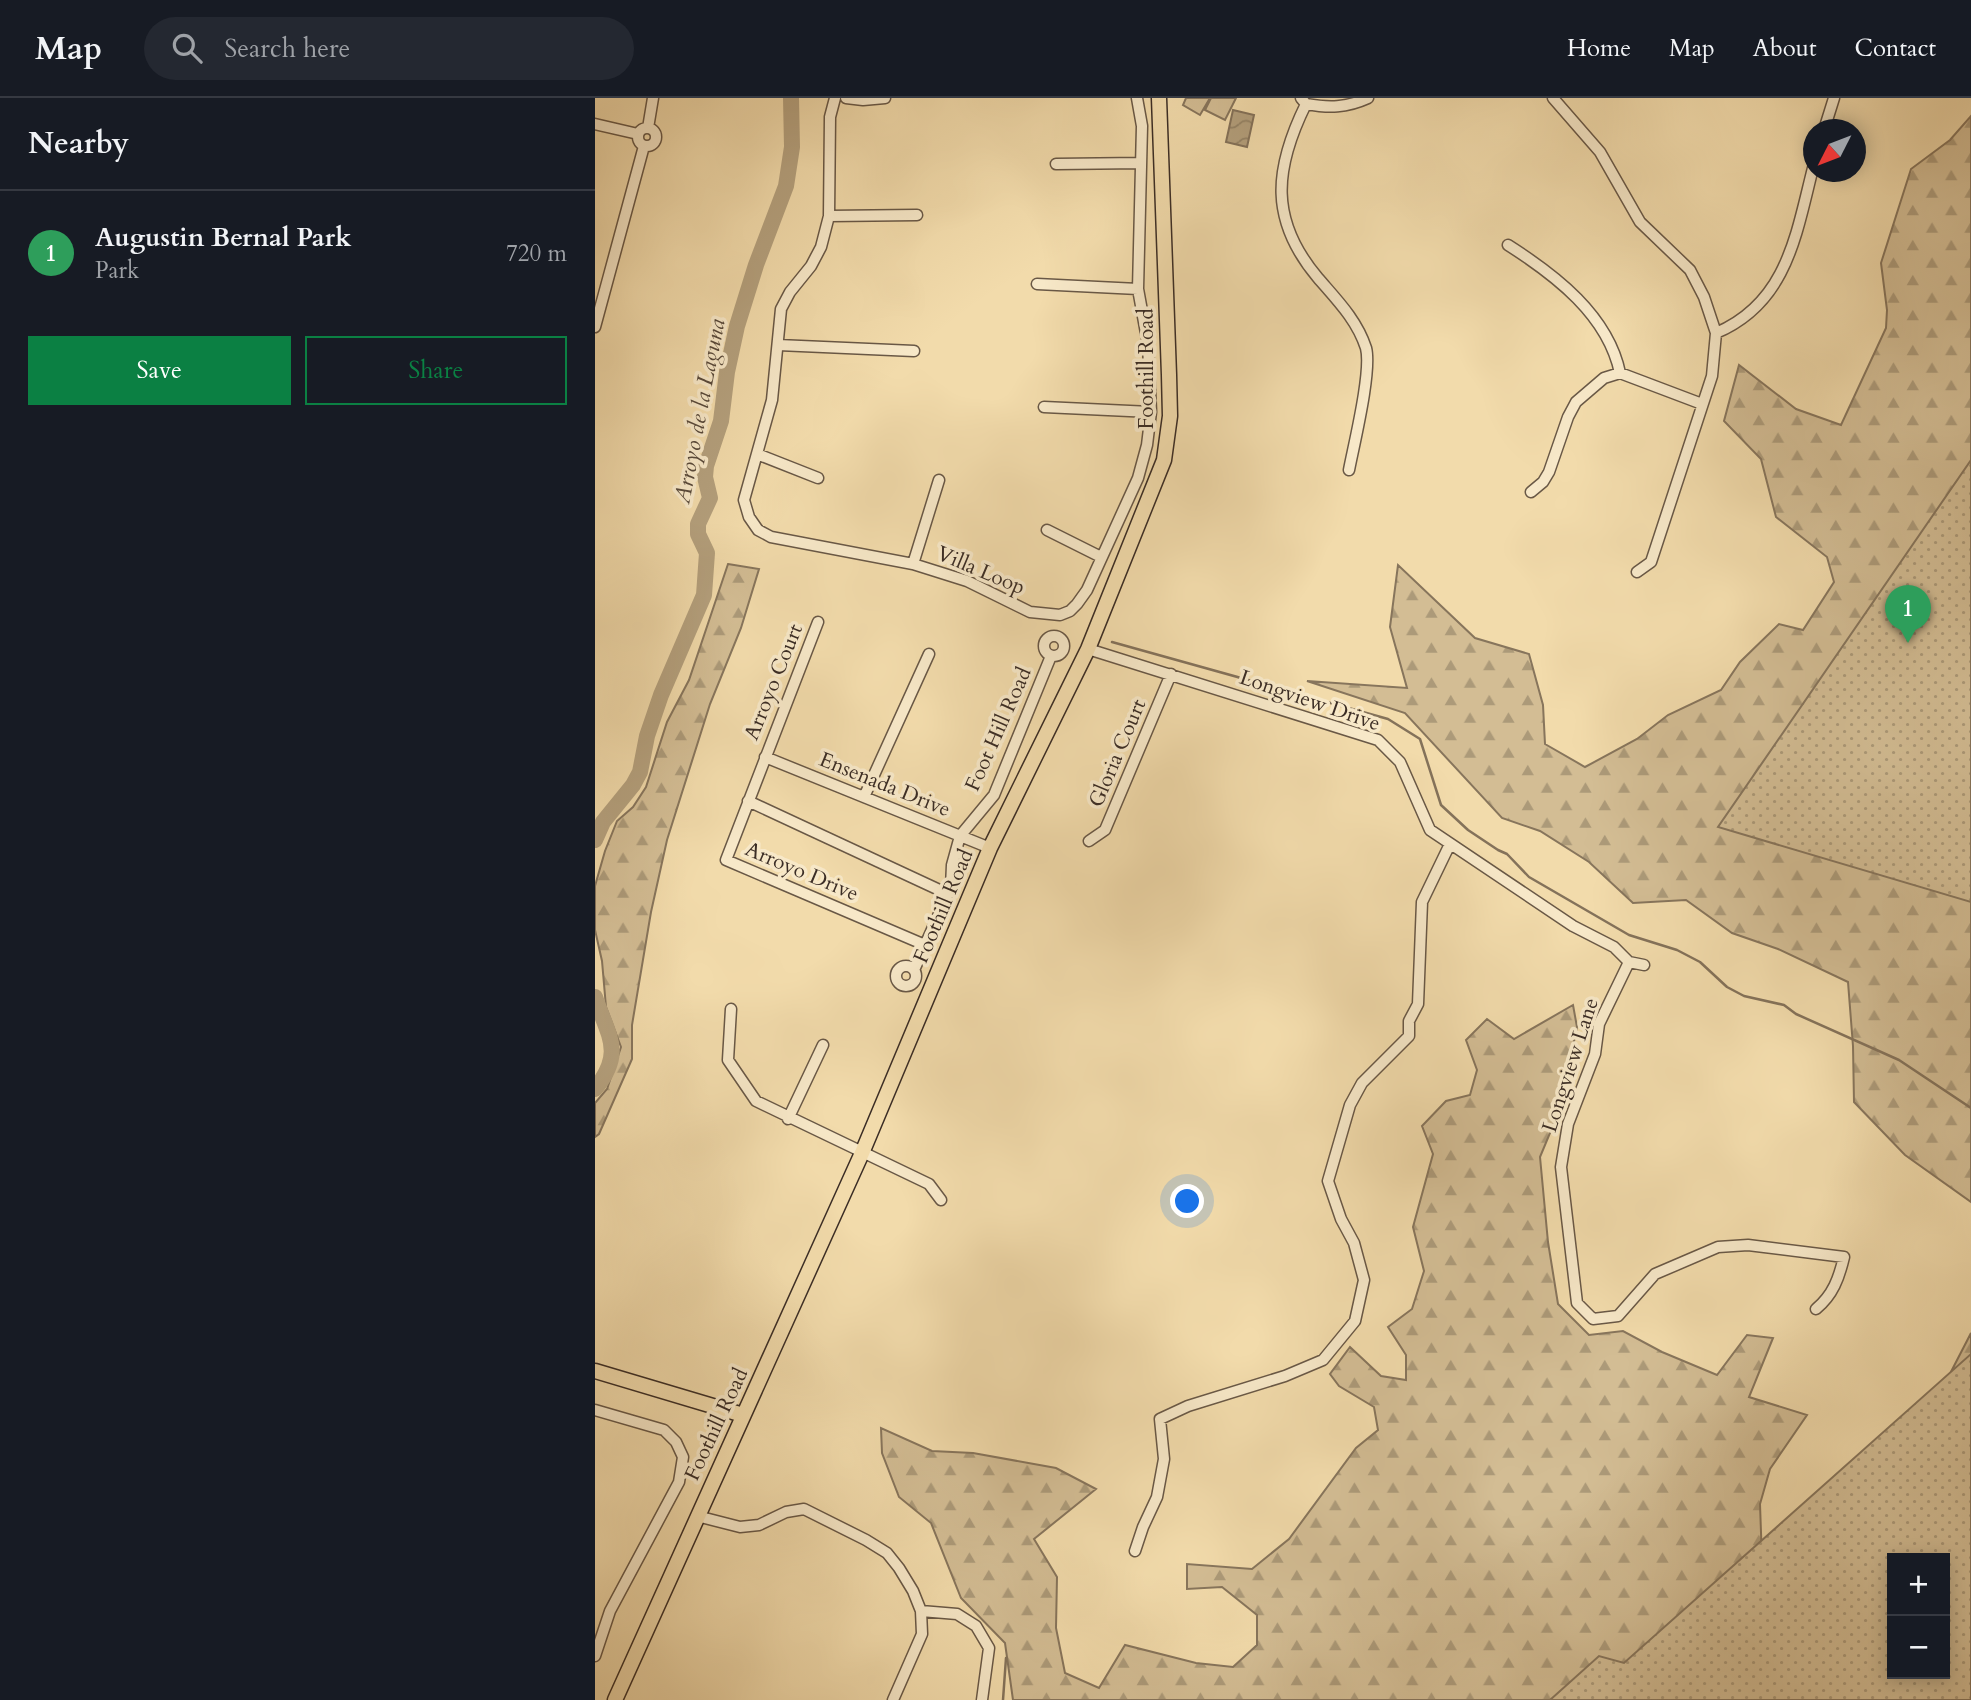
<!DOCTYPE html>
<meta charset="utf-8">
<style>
body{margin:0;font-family:Cardo,serif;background:#242831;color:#f1f3f6}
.controls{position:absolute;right:21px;bottom:21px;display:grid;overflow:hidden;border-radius:0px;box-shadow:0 4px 18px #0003}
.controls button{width:63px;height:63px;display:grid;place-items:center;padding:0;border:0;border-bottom:2px solid #363941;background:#171b24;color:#f1f3f6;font:35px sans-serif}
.compass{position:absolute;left:1208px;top:21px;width:63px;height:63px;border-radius:50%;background:#171b24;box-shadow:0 4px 18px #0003;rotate:228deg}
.you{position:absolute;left:593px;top:1104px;width:24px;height:24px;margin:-18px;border:5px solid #fff;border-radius:50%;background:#1a73e8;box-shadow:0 0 0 10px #1a73e833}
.badge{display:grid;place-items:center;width:46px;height:46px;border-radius:50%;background:#0b8043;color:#fff;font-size:23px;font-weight:700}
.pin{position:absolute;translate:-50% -58px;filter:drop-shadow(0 2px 4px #0008)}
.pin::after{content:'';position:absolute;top:37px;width:24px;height:21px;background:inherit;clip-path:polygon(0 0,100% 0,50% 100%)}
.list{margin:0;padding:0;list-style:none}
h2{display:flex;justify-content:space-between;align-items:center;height:91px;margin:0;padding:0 28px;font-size:30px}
h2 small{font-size:23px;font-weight:400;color:#9ea1a6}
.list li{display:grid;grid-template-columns:46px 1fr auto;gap:21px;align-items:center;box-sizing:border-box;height:126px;padding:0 28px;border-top:2px solid #363941}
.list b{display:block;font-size:26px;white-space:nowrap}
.list p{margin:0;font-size:23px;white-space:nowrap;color:#9ea1a6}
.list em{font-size:23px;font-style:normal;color:#9ea1a6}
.actions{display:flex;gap:14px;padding:21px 28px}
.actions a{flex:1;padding:16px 0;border:2px solid #0b8043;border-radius:0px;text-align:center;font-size:24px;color:#0b8043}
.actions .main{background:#0b8043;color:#fff}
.icon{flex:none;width:38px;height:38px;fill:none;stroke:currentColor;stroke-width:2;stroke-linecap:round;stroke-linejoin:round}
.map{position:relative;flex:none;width:1376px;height:1602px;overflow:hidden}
header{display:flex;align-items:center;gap:42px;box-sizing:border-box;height:98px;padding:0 35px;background:#171b24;border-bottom:2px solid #363941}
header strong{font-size:33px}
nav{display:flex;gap:38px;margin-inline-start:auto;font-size:24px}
.search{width:490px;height:63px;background:#242831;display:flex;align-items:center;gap:18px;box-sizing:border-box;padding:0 24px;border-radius:38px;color:#9ea1a6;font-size:26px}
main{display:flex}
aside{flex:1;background:#171b24}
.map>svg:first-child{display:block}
.forest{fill:url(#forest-firs);stroke:#87755c;stroke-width:2;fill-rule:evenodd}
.park{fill:url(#park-dots);stroke:#87755c;stroke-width:2;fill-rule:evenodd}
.pitch{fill:#d3bd94;stroke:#87755c;stroke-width:2}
.water{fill:url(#water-waves);stroke:#84725a;stroke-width:2}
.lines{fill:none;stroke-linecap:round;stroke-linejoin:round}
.stream{stroke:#84725a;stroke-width:2.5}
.river{stroke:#b4a07d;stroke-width:16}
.minor-casing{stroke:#695846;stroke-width:13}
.major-casing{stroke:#3b2d25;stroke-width:17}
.minor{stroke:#f7e8c8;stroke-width:10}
.major{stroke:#f2dbab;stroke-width:14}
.labels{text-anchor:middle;stroke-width:7;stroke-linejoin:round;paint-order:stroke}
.street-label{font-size:21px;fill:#3b2d25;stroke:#f7e8c8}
.water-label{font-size:23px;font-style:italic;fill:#594a3b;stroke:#f7e8c8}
</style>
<header>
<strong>Map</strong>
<div class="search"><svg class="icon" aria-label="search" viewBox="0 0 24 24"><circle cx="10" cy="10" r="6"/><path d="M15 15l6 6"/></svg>Search here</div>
<nav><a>Home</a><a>Map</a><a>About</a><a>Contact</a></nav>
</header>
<main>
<aside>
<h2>Nearby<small></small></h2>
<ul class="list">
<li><span class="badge" style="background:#2e9e5b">1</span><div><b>Augustin Bernal Park</b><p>Park</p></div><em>720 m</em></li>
</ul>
<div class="actions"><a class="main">Save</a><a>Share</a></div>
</aside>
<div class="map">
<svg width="1376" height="1602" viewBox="0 0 1376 1602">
<defs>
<pattern id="forest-firs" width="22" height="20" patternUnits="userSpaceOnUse" patternTransform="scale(1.75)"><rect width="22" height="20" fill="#d3bd94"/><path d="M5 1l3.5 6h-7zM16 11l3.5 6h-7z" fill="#ac9a79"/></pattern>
<pattern id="park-dots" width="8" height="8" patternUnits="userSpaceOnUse" patternTransform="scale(1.75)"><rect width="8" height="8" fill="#d3bd94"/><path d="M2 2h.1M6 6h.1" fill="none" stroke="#ac9a79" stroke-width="1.8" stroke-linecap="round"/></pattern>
<pattern id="water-waves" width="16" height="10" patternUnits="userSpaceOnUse" patternTransform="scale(1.75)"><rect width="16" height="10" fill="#b4a07d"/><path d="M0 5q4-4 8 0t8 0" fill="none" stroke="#948366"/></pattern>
</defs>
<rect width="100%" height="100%" fill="#f2dbab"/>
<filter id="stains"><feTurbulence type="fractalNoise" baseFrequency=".00286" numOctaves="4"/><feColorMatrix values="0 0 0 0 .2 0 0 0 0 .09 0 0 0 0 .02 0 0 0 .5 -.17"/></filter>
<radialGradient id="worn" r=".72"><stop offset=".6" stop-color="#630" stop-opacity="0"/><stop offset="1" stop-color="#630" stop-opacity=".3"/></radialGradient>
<path class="forest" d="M1376 18V1104L1310 1057 1259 1004 1258 948 1253 884 1183 851 1137 835 1091 802 1038 805 994 764 945 733 907 720 810 615 712 583 812 590 795 529 803 467 880 540 934 556 948 607 950 646 990 669 1042 641 1073 617 1126 592 1145 564 1184 526 1208 532 1239 484 1232 459 1181 419 1166 361 1129 323 1144 267 1201 311 1246 327 1291 230 1292 212 1286 165 1316 71 1355 42Z
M133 466 164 471 146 530 115 606 72 742 56 814 37 927V961L4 1036 0 1039V1005L12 991 26 949 11 909 7 863 0 832V788L10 753 22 723 38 709 51 689 72 624 94 582Z
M978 907 982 929 965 1011 945 1059 953 1144 963 1206 994 1237 1028 1233 1067 1254 1122 1277 1152 1237 1178 1240 1154 1299 1212 1317 1175 1371 1165 1406 1167 1463 1328 1328 1376 1235V1602H418L410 1545 366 1500 336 1425 304 1399 287 1355 286 1330 337 1353 378 1355 461 1370 501 1391 439 1441 462 1479 461 1530 470 1575 504 1590 530 1547 601 1565 638 1569 662 1547V1517L627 1489 592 1491V1466L657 1471 694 1441 761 1350 783 1332 779 1309 744 1288 735 1276 755 1249 786 1278 811 1282V1257L793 1229 817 1211 829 1173 818 1129 838 1056 827 1028 851 1003 875 997 882 972 871 942 892 921 919 941ZM1297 1460H1350V1576H1297Z"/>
<path class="park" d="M1376 362V804L1123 729Z
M1376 1256V1602H955L1004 1558 1029 1565ZM1297 1460H1350V1576H1297Z"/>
<path class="pitch" d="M591 0H615L605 17 588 7Z
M641 0 630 22 610 12 616 0Z"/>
<path class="water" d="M638 12 659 17 652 49 631 44Z"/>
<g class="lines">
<path class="stream" d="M517 544 793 621 825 641 846 707 873 732 903 752 912 756 934 779 1034 837 1082 852 1105 864 1132 889 1149 898 1189 907 1201 916 1304 962 1376 1010
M408 1602 411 1560"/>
<path class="river" d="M0 742 8 724 38 687 45 674 52 638 66 597 109 497 112 455 103 436V426L115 400 110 379 111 368 126 323 132 274 142 228 161 167 191 88 197 49 196 0
M0 899C13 938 30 954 0 991"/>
<defs>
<path id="minor" d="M240 0 235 19 234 118 226 149 216 168 195 194 186 211 177 302 149 402 154 419 163 432 176 439 318 466 372 483 435 514 465 517 475 513 482 506 492 492 543 380 552 347 556 314 553 246 543 191 547 28 542 0
M251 0 268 2 290 0
M706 0 711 6C734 10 751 10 773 0
M958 0 1005 54 1045 124 1095 172 1109 199 1121 235 1117 278 1056 464 1042 474
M711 6C679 71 674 122 723 180 742 202 762 222 771 250 777 273 759 346 754 372
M0 26 43 36
M43 39a9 9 0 1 1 18 0a9 9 0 1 1-18 0Z
M53 30 58 0
M1229 32 1239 0
M461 66 546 65
M234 118 322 117
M913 147C960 177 1013 217 1025 275
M442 186 543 191
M0 229 49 48
M1121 235C1192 205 1201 137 1218 70
M183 247 319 253
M449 309 556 314
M162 356 223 380
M936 394 948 384 954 374 973 319 981 304 1009 280 1025 275 1107 306
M452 432 506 459
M318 466 344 382
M223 524 131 762 330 847
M449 548a10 10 0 1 1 20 0a10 10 0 1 1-20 0Z
M493 551 783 642 805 664 835 732 978 828 1019 849 1034 864 1049 867
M170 659 395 750
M269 699 334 556
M153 703 353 796
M494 743 510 732 576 576
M1034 864 1004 926 1000 956 973 1026 966 1069 982 1205 998 1221 1023 1218 1060 1176 1123 1149 1153 1147 1249 1159C1244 1180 1238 1197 1221 1211
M301 878a10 10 0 1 1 20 0a10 10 0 1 1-20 0Z
M319 872 356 789 357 767 365 738 399 697 456 558
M136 911 133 962 161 1003 334 1086 346 1102
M193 1021 228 947
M0 1312 69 1332 81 1344 88 1359 84 1384 15 1513 0 1558
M102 1418 145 1429 164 1427 191 1414 209 1411 271 1442 292 1455 304 1470 318 1493 326 1513 327 1536 298 1602
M540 1453 548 1429 562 1399 569 1361 565 1321 593 1308 690 1278 728 1262 760 1223 769 1182 759 1145 746 1121 733 1083 755 1007 767 985 814 938V923L823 906 827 804 855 746
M326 1513 362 1516 381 1528 394 1550 387 1602"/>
<path id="major" d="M0 1273 148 1317
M20 1602 267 1055 395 750 493 551 569 362 575 318 574 277 564 0"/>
</defs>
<use href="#minor" class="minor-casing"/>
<use href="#major" class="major-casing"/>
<use href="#minor" class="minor"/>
<use href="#major" class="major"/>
</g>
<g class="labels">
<g class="street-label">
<text transform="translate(551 271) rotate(-90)" y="7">Foothill Road</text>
<text transform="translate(386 472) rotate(23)" y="7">Villa Loop</text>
<text transform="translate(178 584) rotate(-68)" y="7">Arroyo Court</text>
<text transform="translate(715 602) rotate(19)" y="7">Longview Drive</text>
<text transform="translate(403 631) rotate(-66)" y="7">Foot Hill Road</text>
<text transform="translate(522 655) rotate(-67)" y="7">Gloria Court</text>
<text transform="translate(290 686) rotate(22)" y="7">Ensenada Drive</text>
<text transform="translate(207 773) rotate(23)" y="7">Arroyo Drive</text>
<text transform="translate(348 808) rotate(-67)" y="7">Foothill Road</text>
<text transform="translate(975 967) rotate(-72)" y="7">Longview Lane</text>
<text transform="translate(121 1326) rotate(-65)" y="7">Foothill Road</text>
</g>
<g class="water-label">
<text transform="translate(104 313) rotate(-79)" y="8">Arroyo de la Laguna</text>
</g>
</g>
<rect width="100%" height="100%" filter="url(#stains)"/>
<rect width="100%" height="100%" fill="url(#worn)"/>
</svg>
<div class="controls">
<button>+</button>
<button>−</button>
</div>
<svg class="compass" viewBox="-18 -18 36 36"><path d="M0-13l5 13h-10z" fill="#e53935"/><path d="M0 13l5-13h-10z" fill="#9ea1a6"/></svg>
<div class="you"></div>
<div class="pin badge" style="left:1313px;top:545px;background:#2e9e5b">1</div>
</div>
</main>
